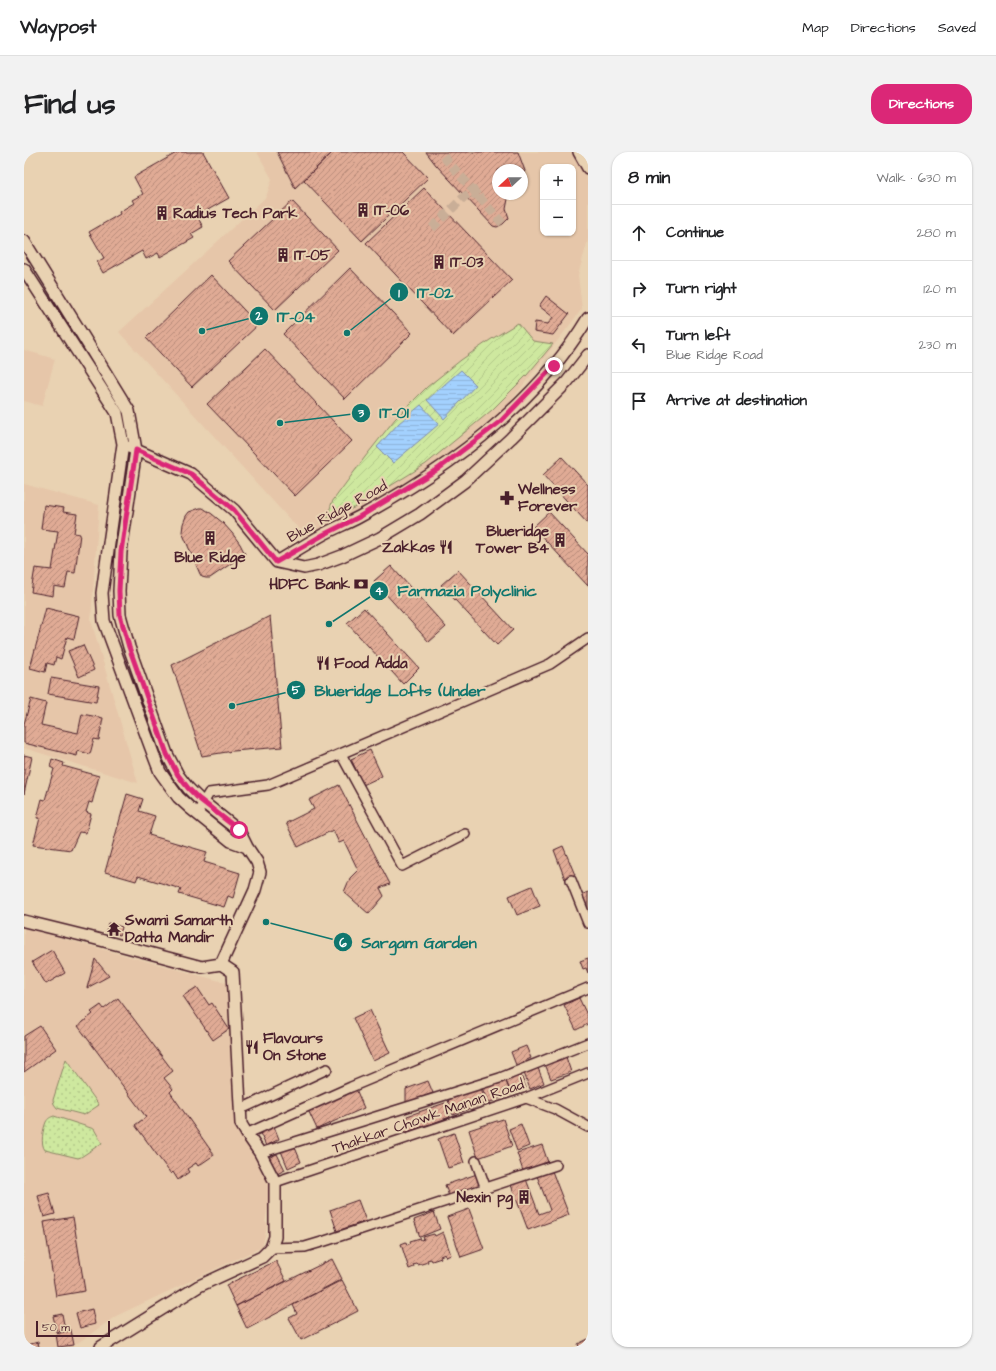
<!DOCTYPE html>
<meta charset="utf-8">
<style>
body{margin:0;font-family:"Architects Daughter",sans-serif;background:#f2f2f2;color:#202124}
.controls{position:absolute;right:12px;top:12px;display:grid;overflow:hidden;border-radius:8px;box-shadow:0 1px 3px #0004}
.controls button{width:36px;height:36px;display:grid;place-items:center;padding:0;border:0;border-bottom:1px solid #e0e0e0;background:#fff;color:#202124;font:20px sans-serif}
.compass{position:absolute;left:468px;top:12px;width:36px;height:36px;border-radius:50%;background:#fff;box-shadow:0 1px 3px #0004;rotate:248deg}
.scale{position:absolute;left:12px;bottom:10px;width:74px;box-sizing:border-box;padding-left:4px;border:2px solid #4a1f2b;border-top:0;font-size:11px;line-height:14px;white-space:nowrap;color:#4a1f2b;-webkit-text-stroke:3px #e9d2b2;paint-order:stroke}
.stop{position:absolute;width:12px;height:12px;margin:-9px;border:3px solid #db2777;border-radius:50%;background:#fff}
.stop.end{background:#db2777;border-color:#fff;box-shadow:0 1px 4px #0008}
.list{margin:0;padding:0;list-style:none}
h2{display:flex;justify-content:space-between;align-items:center;height:52px;margin:0;padding:0 16px;font-size:17px}
h2 small{font-size:13px;font-weight:400;color:#757577}
.list li{display:grid;grid-template-columns:26px 1fr auto;gap:12px;align-items:center;box-sizing:border-box;height:56px;padding:0 16px;border-top:1px solid #e0e0e0}
.list b{display:block;font-size:15px;white-space:nowrap}
.list p{margin:0;font-size:13px;white-space:nowrap;color:#757577}
.list em{font-size:13px;font-style:normal;color:#757577}
.icon{flex:none;width:22px;height:22px;fill:none;stroke:currentColor;stroke-width:2;stroke-linecap:round;stroke-linejoin:round}
.map{position:relative;flex:none;width:564px;height:1195px;overflow:hidden;border-radius:16px}
header{display:flex;align-items:center;gap:24px;box-sizing:border-box;height:56px;padding:0 20px;background:#fff;border-bottom:1px solid #e0e0e0}
header strong{font-size:19px}
nav{display:flex;gap:22px;margin-inline-start:auto;font-size:14px}
.intro{display:flex;align-items:center;justify-content:space-between;box-sizing:border-box;height:96px;padding:0 24px}
h1{margin:0;font-size:28px}
.button{padding:10px 18px;border-radius:16px;background:#db2777;color:#fff;font-size:14px;font-weight:700}
main{display:flex;gap:24px;padding:0 24px}
aside{flex:1;background:#fff;border-radius:16px;box-shadow:0 1px 3px #0004}
.map>svg:first-child{display:block}
.built{fill:#e6c6a9;fill-rule:evenodd}
.grass{fill:url(#grass-dots);stroke:#8c8465}
.garden{fill:url(#garden-furrows);stroke:#8c8465}
.water{fill:url(#water-rules);stroke:#7f8aaa}
.building{fill:url(#building-hatch);stroke:#4a1f2b}
.lines{fill:none;stroke-linecap:round;stroke-linejoin:round}
.minor-tunnel{stroke:#c9ae97;stroke-width:9;stroke-dasharray:9 4.5;stroke-linecap:butt}
.minor-casing{stroke:#4a1f2b;stroke-width:12}
.tertiary-casing{stroke:#4a1f2b;stroke-width:14}
.minor{stroke:#e9d2b2;stroke-width:9}
.tertiary{stroke:#e9d2b2;stroke-width:11}
.route{stroke:#db2777;stroke-width:5}
.labels{text-anchor:middle;stroke-width:4;stroke-linejoin:round;paint-order:stroke}
.poi-label{font-size:15px;font-weight:bold;fill:#4a1f2b;stroke:#e9d2b2;text-anchor:start}
.street-label{font-size:15px;fill:#4a1f2b;stroke:#e9d2b2}
.leader{fill:none;stroke:#0f766e;stroke-width:1.5}
.callout-dot{fill:#0f766e;stroke:#e9d2b2;stroke-width:1.5}
.mark-label{font-size:12px;text-anchor:middle;font-weight:bold;fill:#fff}
.callout-label{font-size:16px;text-anchor:middle;font-weight:bold;fill:#0f766e;stroke:#e9d2b2;stroke-width:4;stroke-linejoin:round;paint-order:stroke}
</style>
<header>
<strong>Waypost</strong>
<nav><a>Map</a><a>Directions</a><a>Saved</a></nav>
</header>
<div class="intro"><h1>Find us</h1><a class="button">Directions</a></div>
<main>
<div class="map">
<svg width="564" height="1195" viewBox="0 0 564 1195">
<defs>
<pattern id="grass-dots" width="8" height="8" patternUnits="userSpaceOnUse"><rect width="8" height="8" fill="#cee89f"/><path d="M2 2h.1M6 6h.1" fill="none" stroke="#b2c789" stroke-width="1.8" stroke-linecap="round"/></pattern>
<pattern id="garden-furrows" width="10" height="10" patternUnits="userSpaceOnUse"><rect width="10" height="10" fill="#cee89f"/><path d="M-1 1l2-2M0 10L10 0M9 11l2-2" fill="none" stroke="#b2c789"/></pattern>
<pattern id="water-rules" width="6" height="5" patternUnits="userSpaceOnUse"><rect width="6" height="5" fill="#a3d1fe"/><path d="M0 2.5h6" fill="none" stroke="#8eb3da"/></pattern>
<pattern id="building-hatch" width="6" height="6" patternUnits="userSpaceOnUse"><rect width="6" height="6" fill="#e0ab95"/><path d="M-1 1l2-2M0 6l6-6M5 7l2-2" fill="none" stroke="#b88b7a"/></pattern>
</defs>
<rect width="100%" height="100%" fill="#e9d2b2"/>
<filter id="ink" filterUnits="userSpaceOnUse"><feTurbulence type="fractalNoise" baseFrequency=".025" numOctaves="2"/><feDisplacementMap in="SourceGraphic" scale="8" xChannelSelector="R" yChannelSelector="G"/><feConvolveMatrix kernelMatrix="1 2 1 2 8 2 1 2 1" color-interpolation-filters="sRGB"/></filter>
<g filter="url(#ink)">
<path class="built" d="M233 0H549L564 30V88L554 123 558 157 483 254 415 309 340 356 283 383 269 371 95 180 242 45 248 27ZM519 15H549V81H519ZM474 18H498V42H474Z
M0 198 31 207 18 254 0 249Z
M0 332 75 353 67 468 114 631 0 596Z
M0 776 207 832 214 978 248 1031 241 1070 244 1071 238 1095 92 1164 48 1195H0Z"/>
<path class="grass" d="M42 907 75 953 60 963 33 956 30 952 29 948Z
M30 964 70 977 78 991 57 1005 54 1006 21 998C16 992 19 977 22 970 24 966 27 965 30 964Z"/>
<path class="garden" d="M494 171 509 189 529 192 503 223 468 258 402 312 332 355 303 367 308 350 341 305 371 267 403 235 437 208 466 188Z"/>
<path class="water" d="M437 218 452 233 420 267 403 248Z
M397 253 415 272 369 311 353 295 375 271Z"/>
<path class="building" d="M154 0H179L205 46 173 64 179 75 167 82 170 86 136 105 134 101 122 107 118 99 79 121 73 110 80 106 65 80 96 62 95 60 110 51 108 48 119 42 110 25Z
M253 0H309L271 36Z
M309 0H379L404 26 338 89 280 28Z
M402 0H494L501 19 498 23V18H474V42H485L482 57 485 66 479 72 473 75 469 74 412 13Z
M400 36 488 128 429 184 342 91Z
M268 49 314 98 251 158 204 109Z
M326 116 388 181 321 247 259 182Z
M187 123 234 173 168 235 122 186Z
M522 144 545 162 529 183 510 180 511 170 524 172 529 165 515 154Z
M241 197 328 289 271 344 183 252Z
M538 305 564 333V372L519 323Z
M20 353 40 356 39 360 53 362 50 381 56 382 51 421 44 420 41 436 30 434 29 444 7 440 11 416 28 418 34 379 17 377Z
M176 356H179L188 362 199 371 208 381 216 392 221 402 186 426H182L178 425 176 422 158 380 159 372 162 364 165 360Z
M525 360 564 402V434L509 375Z
M367 414 422 475 405 490 350 429Z
M434 418 489 478 473 493 417 433Z
M22 456 55 464 50 487 43 485 37 507 32 505 30 513 23 511 21 520 6 516Z
M340 456 395 516 379 532 323 471Z
M246 464 258 595 209 599 178 604 148 513Z
M59 493 70 518 55 525 44 499Z
M27 526 75 534 72 550 24 542Z
M7 547 22 551 17 573 54 581 58 562 79 566 75 588 70 587 66 602 54 599 53 604 0 591V572Z
M346 598 358 624 339 633 327 607Z
M0 603 8 605 0 642Z
M28 607 40 611 39 614 75 624 68 651 65 650 62 660 67 662 62 681 55 680 47 698 9 693 16 666H13L18 647 21 648 30 617 26 615Z
M315 633 366 732 356 736 360 744 345 762 320 740 326 726 334 718 320 689 315 691 309 678 274 695 262 671 290 657 285 648Z
M103 642 119 647 115 659 131 664 125 683 183 700 180 710 216 721 209 746 204 744 200 755 155 742 157 737 114 724 112 729 81 720Z
M539 694 551 723 541 727 530 698Z
M508 734 516 754 493 763 485 744Z
M564 740V761L557 743Z
M84 771 98 775 96 783 82 779Z
M28 798 41 821 22 832 8 810Z
M564 806V821L562 816 559 817 556 809Z
M71 807 85 824 63 836Z
M173 835 185 853 188 851 205 877 189 888 159 844Z
M94 846 149 919 140 926 149 937 146 940 190 1003 174 1014 172 1011 163 1017 165 1020 154 1028 149 1020 147 1022 111 973 122 965 54 874 69 862 67 860 77 853 80 857Z
M555 846 564 865V872L552 878 540 853Z
M346 858 366 901 349 909 329 866Z
M16 874 32 897 0 920V884Z
M502 894 507 906 492 913 487 900Z
M542 905 547 920 527 927 521 912Z
M514 916 520 931 506 937 500 921Z
M496 921 502 936 488 942 481 927Z
M481 927 487 942 464 951 458 936Z
M404 929 409 941 382 951V937Z
M457 936 462 951 429 963 424 948Z
M332 937 340 956 293 977 284 958Z
M421 951 426 965 380 981 383 964Z
M479 967 488 994 454 1006 445 978Z
M249 972 255 987 242 994 235 979Z
M497 972 505 994 493 999 485 977Z
M430 981 440 1011 424 1016 414 987Z
M270 993 277 1010 264 1016 257 999Z
M518 993 524 1010 499 1019 493 1001Z
M253 1002 261 1018 251 1023 244 1006Z
M528 1019 545 1063 504 1078 487 1033 502 1027 515 1062 526 1058 513 1024Z
M453 1022 458 1035 426 1047 421 1033Z
M25 1041 31 1062 20 1065 14 1044Z
M334 1048 342 1069 313 1079 306 1058Z
M445 1057 460 1097 437 1105 423 1065Z
M410 1060 416 1077 396 1085 390 1068Z
M49 1065 61 1139 32 1144 20 1070Z
M419 1080 427 1103 422 1105 421 1102 416 1104 417 1106 408 1109 407 1107 403 1108 404 1110 394 1113 393 1112 389 1113 390 1115 385 1117 377 1092 382 1090 383 1093 387 1091 386 1089 396 1086 397 1088 400 1087 399 1085 410 1082 411 1084Z
M308 1107 318 1127 223 1177 212 1154Z
M252 1109 262 1129 212 1154 202 1133Z
M318 1128 334 1159 277 1188 265 1166 273 1162 269 1153Z
M68 1157 71 1172 56 1176 52 1161Z
M38 1162 41 1178 33 1180 29 1164Z
M47 1178 50 1193 34 1195 32 1182Z
M564 1187V1195H555L554 1192Z
M14 1190 15 1195H0V1194Z"/>
<g class="lines">
<path class="minor-tunnel" d="M419 4 479 72
M408 76 441 44 447 41 455 44"/>
<defs>
<path id="minor" d="M317 602 378 714 441 682
M173 662 185 641 244 633 526 512 564 486
M547 728 564 771
M502 946 531 957 564 975
M217 957 303 917
M222 982 327 935 564 836
M236 1001 476 926 564 891
M452 1009 462 1037
M251 1030 502 946 564 921
M247 1096 281 1095 301 1089 532 1013"/>
<path id="tertiary" d="M555 0 564 16
M0 89 59 184 105 259 112 298 97 400 95 439 96 463 105 495 143 602 154 623 164 636 174 646 215 679 223 695 233 710 236 720 231 738 197 812
M0 117 93 261 99 292 78 441 80 469 131 607 136 620 154 645 166 656 207 689 223 695
M105 295 167 322 210 358 253 410
M253 410C268 401 284 391 300 382 311 376 324 371 335 365 424 317 511 254 564 166
M253 410 280 416 294 413 318 404 356 386 396 362 441 329 487 286 543 230 564 203
M0 769 65 785 178 815 197 812 209 820 217 972 223 982 236 1001 251 1030V1085L247 1096 238 1105 175 1134 77 1195"/>
</defs>
<use href="#minor" class="minor-casing"/>
<use href="#tertiary" class="tertiary-casing"/>
<use href="#minor" class="minor"/>
<use href="#tertiary" class="tertiary"/>
</g>
</g>
<g class="lines" filter="url(#ink)">
<path class="route" d="M215 678 174 646 164 636 154 623 143 602 105 495 96 463 95 439 97 400 112 298 167 322 210 358 252 410 299 383 335 365 414 317 477 269 530 214"/>
</g>
<defs>
<symbol id="building-bare" viewBox="-9 -9 18 18"><path d="M-4-6H4V6H1V3H-1V6H-4ZM-2.5-4.3h1.7v1.8h-1.7ZM.8-4.3h1.7v1.8H.8ZM-2.5-1h1.7V.8h-1.7ZM.8-1h1.7V.8H.8Z" fill="#4a1f2b" stroke="#e9d2b2" stroke-width="2.5" paint-order="stroke"/></symbol>
<symbol id="pharmacy-bare" viewBox="-9 -9 18 18"><path d="M-2-6h4v4h4v4h-4v4h-4v-4h-4v-4h4Z" fill="#4a1f2b" stroke="#e9d2b2" stroke-width="2.5" paint-order="stroke"/></symbol>
<symbol id="restaurant-bare" viewBox="-9 -9 18 18"><path d="M-5-6h1v4h1v-4h1v4h1v-4h1v5L-1.5 .5V6h-2V.5L-5-1ZM5-6V6H3V1.5H1.5Q1.5-4 5-6Z" fill="#4a1f2b" stroke="#e9d2b2" stroke-width="2.5" paint-order="stroke"/></symbol>
<symbol id="bank-bare" viewBox="-9 -9 18 18"><path d="M-6-4H6V4H-6ZM0-2.3a2.3 2.3 0 1 0 0 4.6a2.3 2.3 0 1 0 0-4.6Z" fill="#4a1f2b" stroke="#e9d2b2" stroke-width="2.5" paint-order="stroke"/></symbol>
<symbol id="temple-bare" viewBox="-9 -9 18 18"><path d="M0-6L5-2H3V0L6.5 2.5H4V6H1.5V3h-3V6H-4V2.5H-6.5L-3 0V-2H-5Z" fill="#4a1f2b" stroke="#e9d2b2" stroke-width="2.5" paint-order="stroke"/></symbol>
</defs>
<g fill-rule="evenodd">
<use href="#building-bare" x="329" y="48" width="20" height="20"/>
<use href="#building-bare" x="128" y="51" width="20" height="20"/>
<use href="#building-bare" x="249" y="93" width="20" height="20"/>
<use href="#building-bare" x="405" y="100" width="20" height="20"/>
<use href="#pharmacy-bare" x="473" y="336" width="20" height="20"/>
<use href="#building-bare" x="176" y="376" width="20" height="20"/>
<use href="#building-bare" x="526" y="378" width="20" height="20"/>
<use href="#restaurant-bare" x="412" y="385" width="20" height="20"/>
<use href="#bank-bare" x="327" y="422" width="20" height="20"/>
<use href="#restaurant-bare" x="289" y="501" width="20" height="20"/>
<use href="#temple-bare" x="80" y="767" width="20" height="20"/>
<use href="#restaurant-bare" x="218" y="885" width="20" height="20"/>
<use href="#building-bare" x="490" y="1035" width="20" height="20"/>
</g>
<g class="labels">
<g class="poi-label">
<text x="350" y="63">IT-06</text>
<text x="149" y="66">Radius Tech Park</text>
<text x="270" y="108">IT-05</text>
<text x="426" y="115">IT-03</text>
<text x="494" y="342">Wellness<tspan x="494" dy="17">Forever</tspan></text>
<text x="525" y="384" text-anchor="end">Blueridge<tspan x="525" dy="17">Tower B4</tspan></text>
<text x="411" y="400" text-anchor="end">Zakkas</text>
<text x="186" y="410" text-anchor="middle">Blue Ridge</text>
<text x="326" y="437" text-anchor="end">HDFC Bank</text>
<text x="310" y="516">Food Adda</text>
<text x="101" y="773">Swami Samarth<tspan x="101" dy="17">Datta Mandir</tspan></text>
<text x="239" y="891">Flavours<tspan x="239" dy="17">On Stone</tspan></text>
<text x="489" y="1050" text-anchor="end">Nexin pg</text>
</g>
<g class="street-label">
<text transform="translate(313 359) rotate(-29)" y="5">Blue Ridge Road</text>
<text transform="translate(404 964) rotate(-19)" y="5">Thakkar Chowk Manan Road</text>
</g>
</g>
<path class="leader" d="M323 181L375 140M178 179L235 164M256 271L337 261M305 472L355 439M208 554L272 538M242 770L319 790"/>
<g class="callout-dot">
<circle cx="323" cy="181" r="4"/>
<circle cx="178" cy="179" r="4"/>
<circle cx="256" cy="271" r="4"/>
<circle cx="305" cy="472" r="4"/>
<circle cx="208" cy="554" r="4"/>
<circle cx="242" cy="770" r="4"/>
<circle cx="375" cy="140" r="10"/>
<circle cx="235" cy="164" r="10"/>
<circle cx="337" cy="261" r="10"/>
<circle cx="355" cy="439" r="10"/>
<circle cx="272" cy="538" r="10"/>
<circle cx="319" cy="790" r="10"/>
</g>
<g class="mark-label">
<text x="375" y="145">1</text>
<text x="235" y="168">2</text>
<text x="337" y="265">3</text>
<text x="355" y="443">4</text>
<text x="272" y="542">5</text>
<text x="319" y="795">6</text>
</g>
<g class="callout-label">
<text x="411" y="146">IT-02</text>
<text x="272" y="170">IT-04</text>
<text x="370" y="266">IT-01</text>
<text x="443" y="444">Farmazia Polyclinic</text>
<text x="376" y="544">Blueridge Lofts (Under</text>
<text x="395" y="796">Sargam Garden</text>
</g>
</svg>
<div class="controls">
<button>+</button>
<button>−</button>
</div>
<svg class="compass" viewBox="-18 -18 36 36"><path d="M0-13l5 13h-10z" fill="#e53935"/><path d="M0 13l5-13h-10z" fill="#757577"/></svg>
<div class="scale">50 m</div>
<div class="stop" style="left:215px;top:678px"></div>
<div class="stop end" style="left:530px;top:214px"></div>
</div>
<aside>
<h2>8 min<small>Walk · 630 m</small></h2>
<ul class="list">
<li><svg class="icon" aria-label="ahead" viewBox="0 0 24 24"><path d="M12 20V5M6 11l6-6 6 6"/></svg><div><b>Continue</b></div><em>280 m</em></li>
<li><svg class="icon" aria-label="right" viewBox="0 0 24 24"><path d="M7 20v-9h11M14 6l5 5-5 5"/></svg><div><b>Turn right</b></div><em>120 m</em></li>
<li><svg class="icon" aria-label="left" viewBox="0 0 24 24"><path d="M17 20v-9H6M10 6l-5 5 5 5"/></svg><div><b>Turn left</b><p>Blue Ridge Road</p></div><em>230 m</em></li>
<li><svg class="icon" aria-label="arrive" viewBox="0 0 24 24"><path d="M6 21V4h12l-3 4 3 4H6"/></svg><div><b>Arrive at destination</b></div></li>
</ul>
</aside>
</main>
